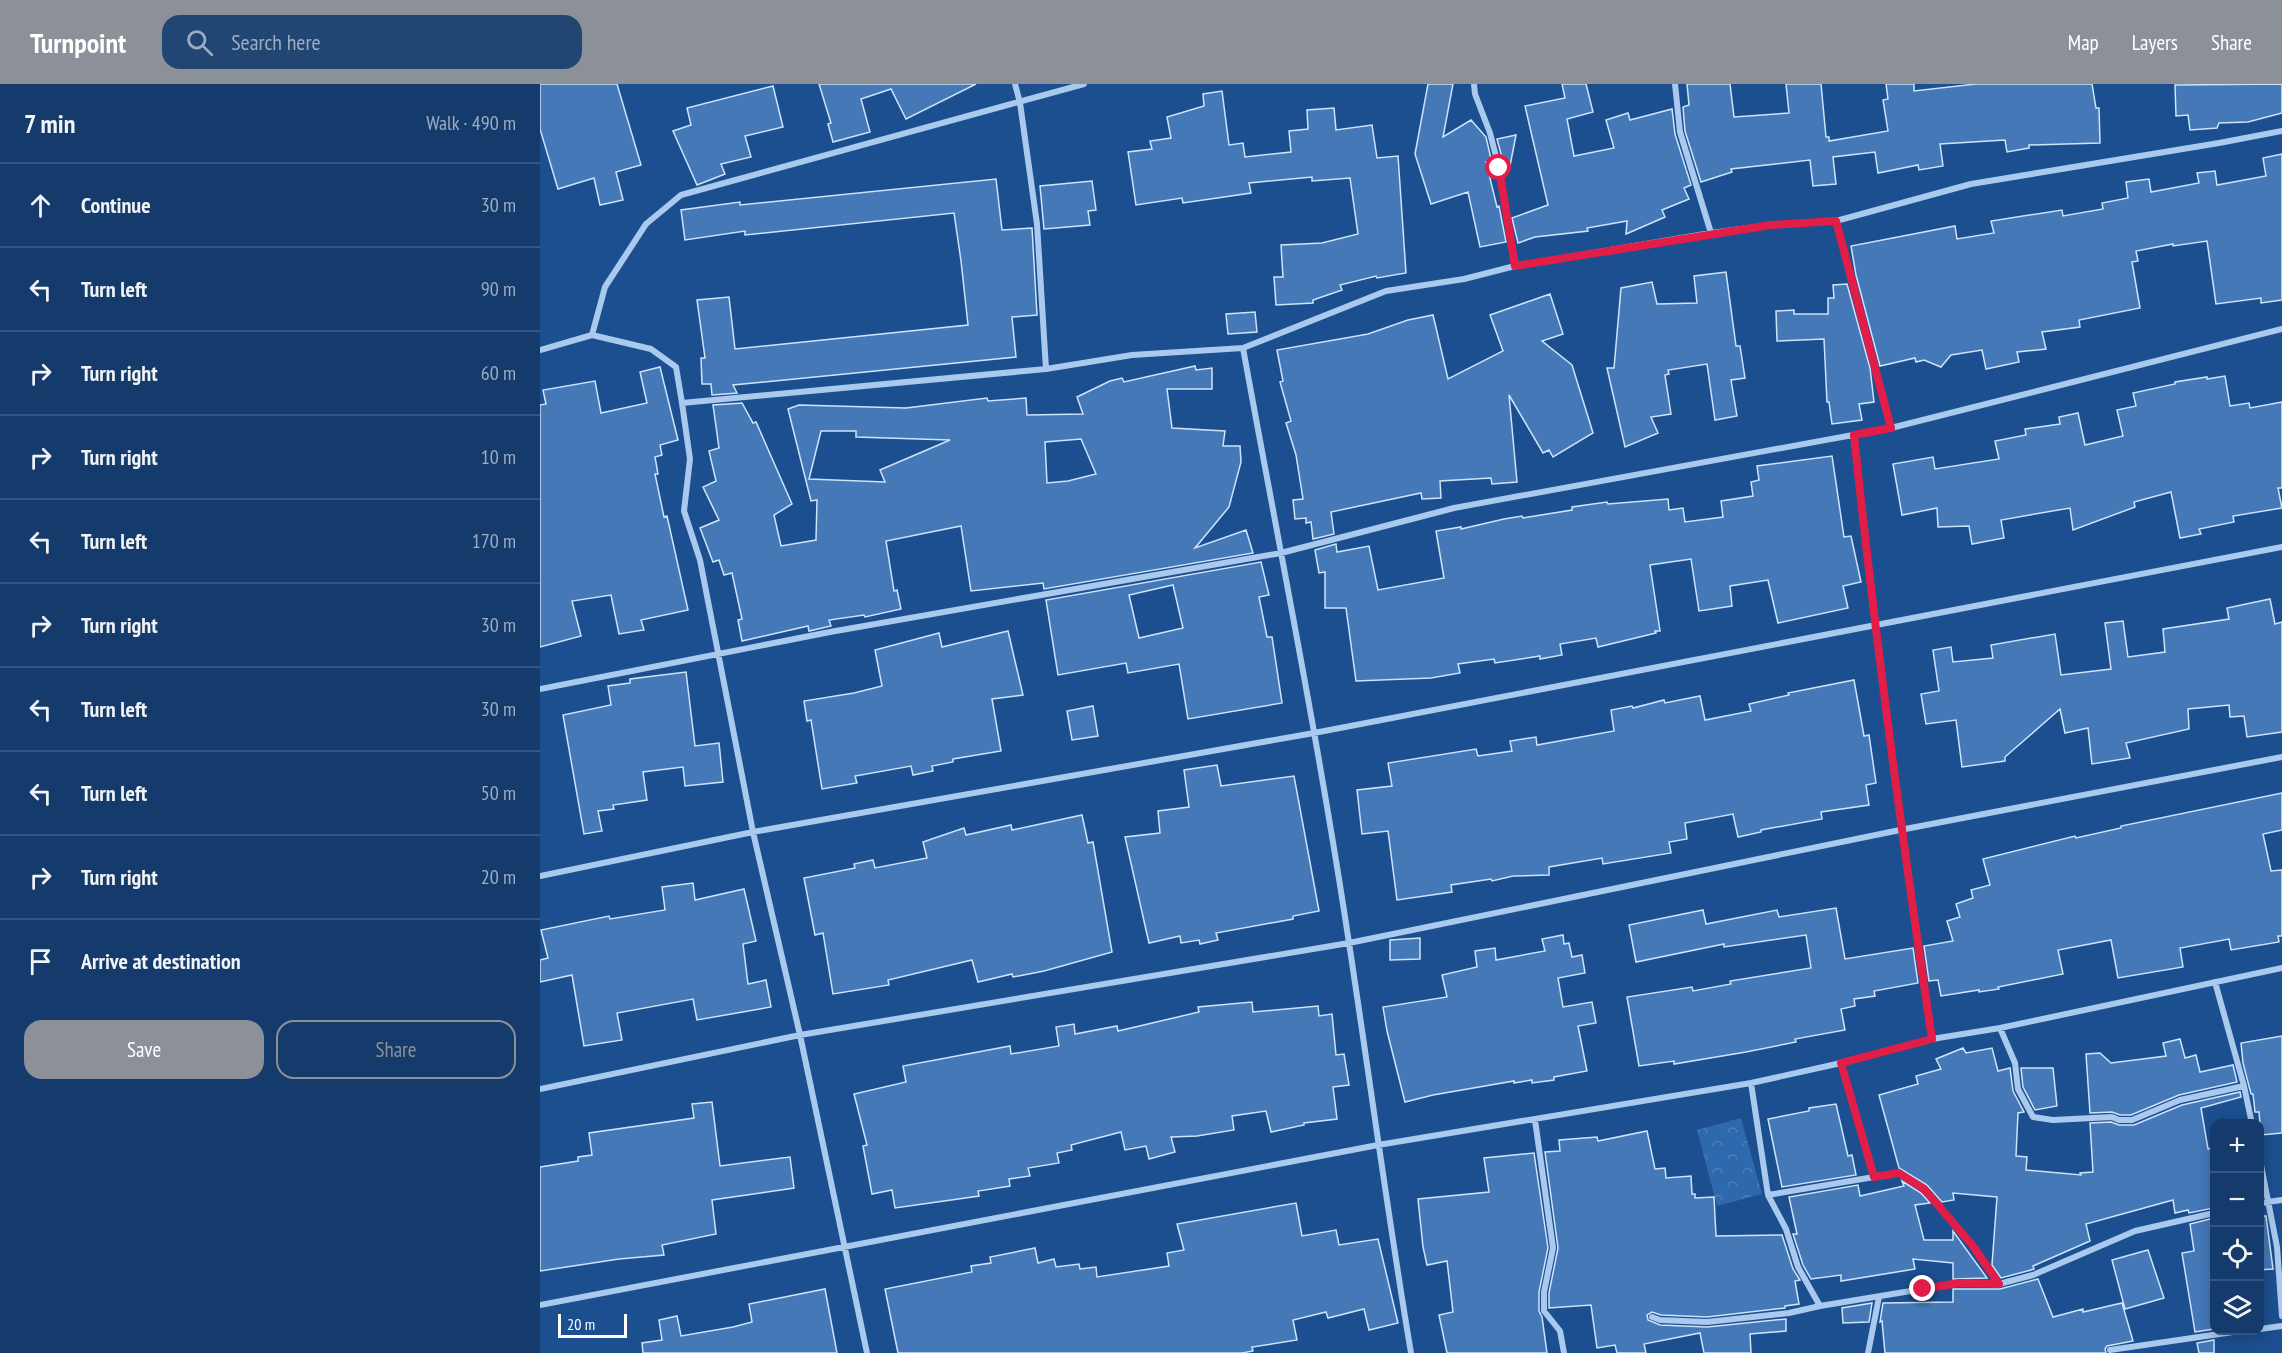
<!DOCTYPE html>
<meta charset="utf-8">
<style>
body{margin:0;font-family:"PT Sans Narrow",sans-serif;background:#214673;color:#f1f3f6}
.controls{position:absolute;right:18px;bottom:18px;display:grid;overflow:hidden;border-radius:12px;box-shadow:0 3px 15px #0003}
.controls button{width:54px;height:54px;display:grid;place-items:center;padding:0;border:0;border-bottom:2px solid #33557e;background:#143b6b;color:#f1f3f6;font:30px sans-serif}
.scale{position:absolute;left:18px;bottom:15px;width:69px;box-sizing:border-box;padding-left:6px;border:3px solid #fff;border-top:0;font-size:16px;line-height:21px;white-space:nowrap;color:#fff;-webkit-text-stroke:4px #1b4f8f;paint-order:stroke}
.stop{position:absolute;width:18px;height:18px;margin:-14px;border:4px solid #e11d48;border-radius:50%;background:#fff}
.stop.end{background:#e11d48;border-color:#fff;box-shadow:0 2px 6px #0008}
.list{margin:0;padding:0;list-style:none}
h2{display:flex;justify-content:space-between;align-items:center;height:78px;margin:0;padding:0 24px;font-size:26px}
h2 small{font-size:20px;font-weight:400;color:#9dadc1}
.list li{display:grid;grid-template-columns:39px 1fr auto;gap:18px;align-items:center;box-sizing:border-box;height:84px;padding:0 24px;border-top:2px solid #33557e}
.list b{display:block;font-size:22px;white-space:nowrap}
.list em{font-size:20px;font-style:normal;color:#9dadc1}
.actions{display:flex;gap:12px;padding:18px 24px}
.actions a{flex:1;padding:14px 0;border:2px solid #8c9099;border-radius:18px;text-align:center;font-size:21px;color:#8c9099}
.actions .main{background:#8c9099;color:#fff}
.icon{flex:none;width:33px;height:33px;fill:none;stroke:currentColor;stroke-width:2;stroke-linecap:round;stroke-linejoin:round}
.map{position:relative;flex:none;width:1742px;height:1269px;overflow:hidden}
header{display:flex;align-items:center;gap:36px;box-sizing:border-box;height:84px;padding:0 30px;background:#8c9099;color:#fff}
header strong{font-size:28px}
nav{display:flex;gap:33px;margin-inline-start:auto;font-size:21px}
.search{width:420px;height:54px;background:#214673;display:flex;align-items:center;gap:15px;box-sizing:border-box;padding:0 21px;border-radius:18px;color:#9dadc1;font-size:22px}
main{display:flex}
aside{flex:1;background:#143b6b}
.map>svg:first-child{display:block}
.forest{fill:url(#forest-crowns)}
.building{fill:#4478b7;stroke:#cfe3fa;stroke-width:1.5;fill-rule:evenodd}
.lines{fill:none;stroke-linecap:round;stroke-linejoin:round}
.minor{stroke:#a9c9ee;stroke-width:6}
.route{stroke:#e11d48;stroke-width:8}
</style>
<header>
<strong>Turnpoint</strong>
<div class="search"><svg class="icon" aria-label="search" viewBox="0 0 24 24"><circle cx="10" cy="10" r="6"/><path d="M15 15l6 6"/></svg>Search here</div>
<nav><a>Map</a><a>Layers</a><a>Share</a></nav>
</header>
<main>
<aside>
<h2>7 min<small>Walk · 490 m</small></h2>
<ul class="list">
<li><svg class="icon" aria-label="ahead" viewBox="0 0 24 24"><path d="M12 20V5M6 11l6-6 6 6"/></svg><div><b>Continue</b></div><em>30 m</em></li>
<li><svg class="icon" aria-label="left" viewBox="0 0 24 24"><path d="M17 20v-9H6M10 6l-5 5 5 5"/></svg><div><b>Turn left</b></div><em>90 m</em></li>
<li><svg class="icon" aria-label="right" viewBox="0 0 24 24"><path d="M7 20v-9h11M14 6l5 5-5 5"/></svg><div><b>Turn right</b></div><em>60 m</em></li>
<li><svg class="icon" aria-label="right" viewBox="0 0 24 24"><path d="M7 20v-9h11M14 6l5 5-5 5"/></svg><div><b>Turn right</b></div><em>10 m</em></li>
<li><svg class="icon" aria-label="left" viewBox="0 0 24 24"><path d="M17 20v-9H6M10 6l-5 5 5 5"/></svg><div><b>Turn left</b></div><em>170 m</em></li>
<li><svg class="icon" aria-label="right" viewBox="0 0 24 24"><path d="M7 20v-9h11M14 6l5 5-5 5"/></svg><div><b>Turn right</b></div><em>30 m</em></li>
<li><svg class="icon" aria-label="left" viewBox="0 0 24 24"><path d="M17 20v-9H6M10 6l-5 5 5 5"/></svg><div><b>Turn left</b></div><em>30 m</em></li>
<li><svg class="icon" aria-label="left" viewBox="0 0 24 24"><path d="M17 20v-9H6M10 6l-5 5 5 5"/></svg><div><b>Turn left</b></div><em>50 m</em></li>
<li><svg class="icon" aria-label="right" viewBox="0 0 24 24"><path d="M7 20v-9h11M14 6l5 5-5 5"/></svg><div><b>Turn right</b></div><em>20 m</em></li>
<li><svg class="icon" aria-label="arrive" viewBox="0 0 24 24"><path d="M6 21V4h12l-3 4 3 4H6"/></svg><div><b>Arrive at destination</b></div></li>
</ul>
<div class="actions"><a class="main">Save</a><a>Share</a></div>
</aside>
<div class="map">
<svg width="1742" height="1269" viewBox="0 0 1742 1269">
<defs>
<pattern id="forest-crowns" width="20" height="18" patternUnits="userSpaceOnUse" patternTransform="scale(1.5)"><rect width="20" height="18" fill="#2e69ad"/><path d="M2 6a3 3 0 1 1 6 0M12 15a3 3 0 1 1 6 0" fill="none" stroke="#4d80b9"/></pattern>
</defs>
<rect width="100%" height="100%" fill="#1b4f8f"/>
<path class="forest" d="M1201 1034 1222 1110 1177 1122 1157 1046Z"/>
<path class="building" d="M0 0H77L101 81 76 88 83 116 60 121 54 94 18 105 0 45Z
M279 0H436L366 35 351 5 321 15 330 48 293 58 288 40 291 39Z
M888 0H913L903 53 931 36 946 53 952 79 946 78 957 123 959 122 966 158 940 163 928 108 891 120 875 70Z
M1022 0H1046L1053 28 1027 35 1034 72 1074 64 1066 36 1088 29 1090 36 1132 25 1135 50 1151 101 1144 104 1149 115 1122 126 1125 133 1086 150 1087 137 1047 144 1048 147 995 153 978 159 972 134 1008 121 985 22 1025 14Z
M1147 0H1190L1194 33 1249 29 1246 0H1281L1286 53H1289V57L1348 47 1343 16 1348 15 1346 0H1374V7L1436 0H1552L1556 24H1559L1560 59 1489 61V64L1467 68 1465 56 1400 60 1403 82 1379 86 1378 81 1338 89 1335 68 1293 73 1296 100 1273 102 1270 76 1191 85 1192 88 1161 98 1145 47 1143 23 1149 21Z
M1742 0V29L1708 38 1679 39 1677 44 1650 46 1648 31 1636 32 1635 1Z
M233 2 243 43 205 52 211 73 181 80 185 90 157 101 133 47 151 41 147 24Z
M682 7 689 61 703 59 705 73 751 68 749 47 768 45 767 26 794 24 796 46 832 41 837 74 858 72 866 189 837 194 836 192 800 201 802 206 773 216V219L736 221 734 193H743L741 161 782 159 818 150 810 94 772 97V93L709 99 711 109 643 119 642 114 596 121 588 68 612 65 610 57 631 54 627 33 664 22 663 10Z
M976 51 970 82 964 81 957 55Z
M1742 70V216L1721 219V214L1676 220 1667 157 1633 162V160L1596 167 1598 177 1592 178 1600 224 1539 236 1540 243 1502 248 1506 265 1477 268 1479 278 1446 285 1442 266 1411 271 1401 283 1384 276 1376 278 1375 274 1340 282 1316 191 1311 162 1415 142 1417 155 1454 149 1451 137 1522 126 1523 132 1563 125 1562 119 1588 114 1586 98 1609 95 1611 108 1659 99 1657 89 1675 87 1677 101 1726 92 1723 74Z
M456 95 462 146 492 144 497 231 472 233 476 273 193 301 197 309 172 311 171 300H162L161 274H165L157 216 189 213 195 265 428 241 421 177 414 129 205 151V147L145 156 141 126 200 118V121Z
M552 97 556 126 548 127 550 141 504 145 500 102Z
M1186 188 1196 262H1200L1205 294 1191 296 1197 332 1175 336 1167 280 1128 286 1129 290 1125 291 1131 330 1111 333 1118 349 1085 363 1067 284H1074L1081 204 1112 198 1117 220 1157 219 1154 192Z
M1307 200 1330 284 1334 318 1319 320 1322 336 1292 340 1289 318H1287L1284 255 1237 257 1236 227 1254 226V230H1288V214H1294L1293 201Z
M1010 210 1023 250 1002 257 1032 281 1053 349 1013 373 1009 366 1003 369 969 311 977 398 952 400 951 394 900 397 901 414 882 415 881 409 791 428 794 450 773 455 771 438 766 439V434L755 435 753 416 763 415 756 371 746 339 751 337 740 298 743 297 737 266 828 250 868 236 893 231 908 295 963 267 950 231Z
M715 228 717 248 688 250 686 230Z
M655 282 656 286 672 284V305H627L632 344 685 347 683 362H700L701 378 689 423 655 464 706 446 713 469 504 505 503 499 431 507 421 442 346 457 354 507 357 506 361 525 325 533 324 531 289 536 291 542 269 547 268 542 202 557 198 536 202 535 192 489 184 491 179 476 173 478 160 444 179 436 163 403 176 397 169 367 179 364 173 321 202 319 213 339 216 338 252 420 234 431 241 462 276 456 277 416 271 417 248 325 259 321 366 324 447 314 448 317 486 314 487 331 543 330 537 313 570 297 582 294 584 298ZM281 347H316V353L410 356 340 386 345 398 269 395ZM541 355 556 390 528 397 507 399 505 358Z
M120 283 138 356 120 361 122 371 115 373 118 390H115L124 433 127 432 148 526 101 536 104 546 79 550 71 511 32 517 41 552 0 563V321L6 320 3 306 55 297 61 329 107 319 100 288Z
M1685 292 1690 322 1709 319 1710 324 1742 318V404H1738L1742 424 1693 432 1694 438 1659 445 1661 450 1640 454 1631 408 1594 418 1595 423 1533 446 1530 424 1461 436 1464 454 1432 460 1429 442 1398 443 1397 424 1362 431 1353 380 1393 373 1395 385 1459 375 1455 357 1486 351 1485 345 1520 340 1519 333 1538 329 1545 361 1583 352 1577 326 1596 322 1593 309 1635 300V298L1667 293V295Z
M1292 372 1304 453 1311 452 1321 498 1303 502 1308 524 1238 539 1228 496 1190 502 1192 522 1159 527 1151 475 1110 481 1120 547H1115L1116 549 1058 563 1056 554 1020 560 1022 571 1000 575V572L955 579 954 575 918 580 920 589 891 594 816 597 806 524H785V488L779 489 775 466 796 460 797 468 829 462 838 506 904 494 896 447 921 443V445L964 435 982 432 983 434 1032 426V423L1067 418 1068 420 1128 415 1129 426 1143 424 1145 438 1183 433 1181 417 1213 412 1211 398 1219 396 1217 382Z
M721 478 729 511 719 513 727 553H732L742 619 648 635 639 580 588 589 586 579 518 591 506 516ZM633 501 643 544 599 554 589 511Z
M1730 515 1735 540 1742 538V648L1707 653 1704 632 1690 633 1689 621 1648 625 1649 645 1586 659 1590 674 1552 680 1548 644 1525 649 1520 625 1465 673V677L1422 683 1416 636 1386 640 1381 610 1399 607 1393 566 1411 563 1413 578 1453 574 1451 561 1515 550 1521 591 1571 585 1565 539 1583 537 1588 573 1625 568 1623 545 1689 535 1687 524Z
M468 547 483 611 452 615 461 667 413 675V678L392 682 393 687 373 691 371 682 315 692 317 699 282 705 271 636 267 637 264 617 314 609 342 602 335 566 399 549 402 563Z
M146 588 155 662 179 659 183 698 145 702 143 683 103 688 107 716 73 721 74 725 58 727 62 747 44 750 23 631 71 621 68 602 90 599V595Z
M1314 596 1324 652 1329 651 1336 699 1326 701 1329 721 1281 728 1282 735 1221 746V748L1198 753 1193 730 1145 739 1147 755 1129 758 1131 769 1063 780 1062 774 1009 783V791L973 792 952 797 951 795 911 801 912 808 857 816 848 747 822 750 817 706 852 702 848 679 936 665 938 672 972 667 970 657 996 653 997 661 1074 647 1071 626 1092 622 1093 624 1124 616 1125 619 1160 612 1165 636 1211 627 1209 620 1249 611 1248 609Z
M553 622 558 652 532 656 527 627Z
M677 681 681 702 754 692 779 827 753 832V835L676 849 678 856 660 860 659 856 641 859 640 852 609 859 585 753 620 749 618 727 649 723 644 686Z
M1742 709V746L1723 750 1731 787 1742 786V852H1738L1739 858 1691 866 1689 855 1640 864 1643 883 1578 894 1571 856 1518 866 1523 890 1458 903 1459 905 1439 908V906L1401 912 1398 896 1389 897 1384 862 1413 857 1407 837 1420 833 1416 820 1433 814 1431 806 1450 801 1443 775 1535 752 1536 754 1581 744V742Z
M542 731 548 759 553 758 572 868 504 887 473 893 472 890 438 898 432 876 348 896 349 901 293 910 283 849 275 851 264 794 315 784 314 780 333 776 335 784 387 774 383 758 424 744 426 751 471 741 472 746Z
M153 799 155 816 204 805 216 857 203 860 208 900 226 896 231 923 157 936 153 915 77 929 82 956 44 962 32 891 0 898V876L8 874 1 846 69 832 70 835 125 826 122 803Z
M1296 824 1305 875 1373 864 1378 899 1334 907 1335 912 1314 915 1315 922 1301 925 1305 946 1255 955 1256 958 1206 968 1134 980V977L1099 982 1087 913 1152 903 1153 907 1191 900 1190 897 1271 884 1266 851 1184 863V860L1096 878 1089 841 1163 826 1166 840 1237 826 1239 833Z
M1023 851 1024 860 1029 859 1032 873 1042 871 1045 889 1018 894 1023 923 1052 918 1056 939 1038 942 1047 987 1014 993V996L992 999V996L974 999V997L893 1011 865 1018 847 947 843 923 907 913 902 891 937 883 935 867 955 864 956 876 1005 867 1002 855Z
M880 854V875L850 876V856Z
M712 918 713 928 778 922 779 932 792 930 796 971 804 970 809 1001 793 1003 797 1035 764 1039V1041L731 1048 726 1027 692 1032 694 1046 657 1052 631 1053 635 1068 609 1075 606 1062 585 1066 581 1048 531 1061 532 1066 517 1069 519 1079 488 1084 490 1092 469 1095 470 1102 438 1107 439 1112 355 1124 352 1106 332 1110 323 1062 327 1061 314 1010 366 998 363 982 470 962 471 970 519 962 516 943 534 940 535 950 577 942 578 947 659 928 658 923Z
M1742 952V1049L1721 1051 1719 1028H1715L1713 1010H1711L1703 979 1701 959Z
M1640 955 1645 974 1656 971 1660 988 1693 981 1697 998 1639 1011 1591 1031H1580L1572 1028 1550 1029 1546 970 1560 969 1571 979 1626 972 1623 959Z
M1423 964 1426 969 1452 964 1458 987 1470 984 1473 1007 1484 1028 1478 1029 1476 1072 1487 1073 1486 1086 1541 1091 1540 1089 1553 1088 1550 1039 1571 1038 1579 1041H1594L1642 1021 1700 1008 1701 1013 1661 1024 1668 1065 1674 1064V1124L1649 1129 1648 1126 1635 1129 1633 1116 1546 1140 1550 1157 1493 1182 1494 1185 1491 1186 1461 1194 1452 1181 1457 1113 1413 1109 1414 1116 1402 1118 1387 1101 1359 1084 1339 1011 1378 1000 1376 992 1401 985 1396 975Z
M1481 984H1513L1517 1022 1495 1026 1483 1003Z
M172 1018 180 1082 250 1073 254 1104 172 1116 176 1150 122 1161 124 1171 79 1175 0 1187V1083L38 1077V1073L52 1071 49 1049 154 1034 152 1020Z
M1296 1020 1308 1072 1312 1071 1316 1091 1242 1103 1228 1035 1269 1027V1024Z
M1107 1047 1115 1085 1125 1084 1126 1094 1151 1092 1152 1110H1155V1114L1174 1113 1176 1152 1242 1151 1253 1185 1260 1196 1255 1197 1259 1220 1245 1222V1224L1167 1233 1121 1231 1112 1228 1107 1231 1108 1236 1120 1241 1167 1243 1246 1235V1247L1210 1250 1211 1269H1164L1160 1249 1104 1260 1106 1269H1077L1075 1261 1057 1264 1051 1221 1009 1224V1209L1018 1164 1005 1068 1020 1067 1019 1056 1057 1053 1058 1057Z
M994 1069 1008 1164 999 1208V1227L1002 1233 1007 1269H907L899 1231 913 1228 907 1177 887 1181 883 1163 878 1115 949 1108 944 1074Z
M1362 1097 1381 1109 1390 1119 1375 1121 1384 1156H1413V1147L1447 1194 1413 1195V1179L1373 1175 1375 1185 1301 1197V1191L1271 1195 1263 1181 1253 1150H1257L1249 1113 1318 1101 1320 1112 1364 1102Z
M756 1119 762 1152 796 1146 799 1161 838 1155 858 1239 829 1246 824 1225 788 1234 786 1228 753 1236 757 1256 712 1263 713 1267 702 1269H358L345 1205 432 1188 431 1182 451 1179 450 1173 495 1164 498 1179 514 1175 516 1183 539 1180 540 1185 556 1183 557 1193 629 1182 627 1169 644 1166 637 1140Z
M1719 1132H1726L1733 1185 1719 1186Z
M1674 1134V1245L1655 1248 1642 1169 1654 1167 1650 1140Z
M1608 1166 1624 1214 1585 1225 1572 1176Z
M1498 1195 1513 1233 1543 1225V1228L1582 1219 1593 1257 1567 1262 1565 1265 1566 1269H1345L1342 1237 1340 1238 1343 1219 1413 1218V1205H1460Z
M285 1205 297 1269H103L102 1259 122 1256 119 1236 137 1232 141 1252 193 1243 212 1238 209 1220Z
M1332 1219 1329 1238 1303 1239 1302 1224Z
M1674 1256V1269H1659L1657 1259Z"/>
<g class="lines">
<path class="minor" d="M475 0 480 19 497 140 506 285
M934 0 935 10 950 49 959 84 975 182
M1135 0 1140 48 1171 149
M1296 137 1351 344
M52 251 111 265 136 283 142 319 506 285 592 271 703 264 846 207 924 195 975 182 1171 149 1231 141 1296 137 1431 100 1679 59 1742 47
M703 264C739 462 779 660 809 859 830 996 848 1133 871 1269
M0 266 52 251 65 203 106 140 141 111 544 0
M142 319 150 375 144 427 160 476 213 748 260 951 327 1269
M1314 351C1335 553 1362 754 1392 955
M0 605 290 548 741 469 914 424 1351 344 1742 245
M0 792 213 748 774 649 1742 463
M1675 898 1704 1002 1712 1040
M1460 944 1475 979 1478 1005 1493 1033 1513 1036 1572 1033 1579 1036H1592L1640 1016 1704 1002
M1211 999 1228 1111 1246 1145 1258 1183 1280 1222
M0 1005 260 951 809 859 1360 746 1742 673
M995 1036 1013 1164 1004 1208V1227L1020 1247 1024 1269
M1720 1076 1737 1163 1742 1232
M1334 1093 1359 1089 1384 1105 1433 1162 1459 1200
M1228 1111 1334 1093 1301 979
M1720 1119 1742 1116
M0 1221 838 1061 1211 999 1301 979 1392 955 1460 944 1742 884
M1112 1233 1120 1236 1167 1238 1249 1229 1280 1222 1419 1199 1459 1200 1493 1191 1595 1147 1674 1129
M1720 1245 1742 1242
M1570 1266 1707 1246
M1328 1269 1339 1213"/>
</g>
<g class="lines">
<path class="route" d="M959 84 975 182 1231 141 1296 137 1351 344 1314 351C1335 553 1362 754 1392 955L1301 979 1334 1093 1359 1089 1384 1105 1433 1162 1459 1200 1419 1199 1383 1205"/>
</g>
</svg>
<div class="controls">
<button>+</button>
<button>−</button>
<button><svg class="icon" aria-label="locate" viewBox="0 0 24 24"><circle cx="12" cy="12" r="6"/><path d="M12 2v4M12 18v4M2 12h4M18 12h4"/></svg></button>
<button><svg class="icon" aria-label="layers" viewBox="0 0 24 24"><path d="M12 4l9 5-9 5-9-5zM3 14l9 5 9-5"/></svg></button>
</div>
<div class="scale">20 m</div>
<div class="stop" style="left:959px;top:84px"></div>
<div class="stop end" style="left:1383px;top:1205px"></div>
</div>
</main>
